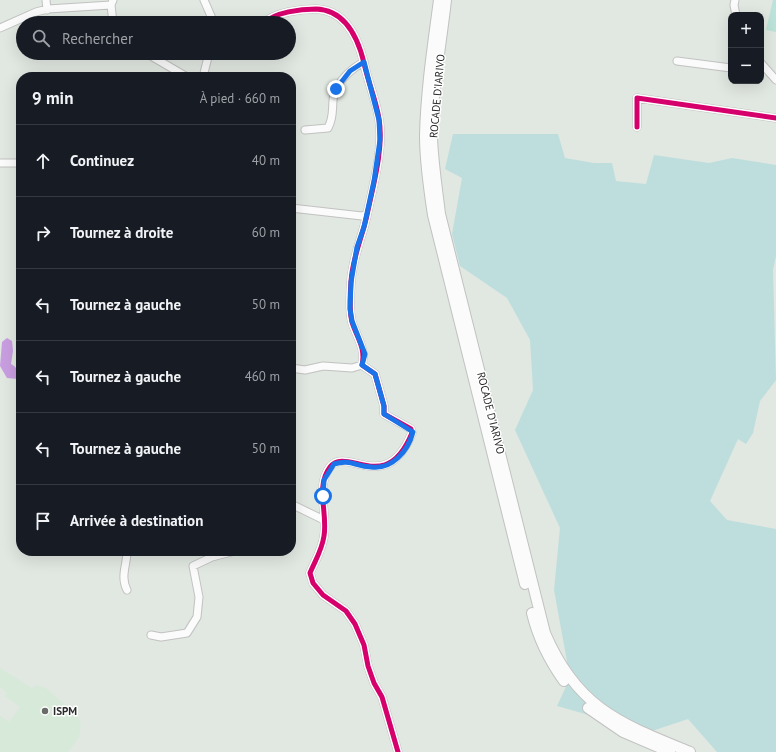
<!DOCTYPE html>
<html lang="fr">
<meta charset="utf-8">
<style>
body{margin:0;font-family:"PT Sans",sans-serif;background:#242831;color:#f1f3f6}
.controls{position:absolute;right:12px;top:12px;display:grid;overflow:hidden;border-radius:8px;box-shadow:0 4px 16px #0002}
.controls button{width:36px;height:36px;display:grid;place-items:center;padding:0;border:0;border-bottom:1px solid #363941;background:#171b24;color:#f1f3f6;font:20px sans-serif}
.stop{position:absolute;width:12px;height:12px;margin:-9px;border:3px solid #1a73e8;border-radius:50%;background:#fff}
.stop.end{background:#1a73e8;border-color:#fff;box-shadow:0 1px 4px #0008}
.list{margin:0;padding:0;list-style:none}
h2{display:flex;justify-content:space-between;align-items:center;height:52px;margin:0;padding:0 16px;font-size:17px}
h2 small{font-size:13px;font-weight:400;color:#9ea1a6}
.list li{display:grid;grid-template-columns:26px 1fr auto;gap:12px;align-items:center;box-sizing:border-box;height:72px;padding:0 16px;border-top:1px solid #363941}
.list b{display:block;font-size:15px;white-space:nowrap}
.list em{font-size:13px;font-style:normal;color:#9ea1a6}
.icon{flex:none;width:22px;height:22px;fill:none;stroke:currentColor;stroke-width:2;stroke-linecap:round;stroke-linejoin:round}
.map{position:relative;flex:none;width:776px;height:752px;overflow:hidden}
.search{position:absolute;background:#171b24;box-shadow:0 4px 16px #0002;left:16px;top:16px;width:280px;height:44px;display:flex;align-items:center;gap:10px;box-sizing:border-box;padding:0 14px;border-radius:22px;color:#9ea1a6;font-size:15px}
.panel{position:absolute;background:#171b24;box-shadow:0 4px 16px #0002;left:16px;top:72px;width:280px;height:484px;border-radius:16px}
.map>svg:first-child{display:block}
.education{fill:#d7e9d8}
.green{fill:#bededd}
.pitch{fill:#bce3d9}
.water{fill:#c89ee0}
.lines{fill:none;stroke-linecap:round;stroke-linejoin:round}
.minor-casing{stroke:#c1c2c1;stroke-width:9}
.secondary-casing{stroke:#c1c2c1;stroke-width:12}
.minor{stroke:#fafbfa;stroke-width:7}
.secondary{stroke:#fafbfa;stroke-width:10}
.cycleway-casing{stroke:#fff;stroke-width:8}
.cycleway{stroke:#d6006c;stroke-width:5}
.route{stroke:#1a73e8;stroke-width:5}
.poi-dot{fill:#6a6c6a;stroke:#fff;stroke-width:1.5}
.labels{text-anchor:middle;stroke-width:3;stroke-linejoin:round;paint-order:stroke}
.street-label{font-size:11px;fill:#2a2a2a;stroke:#fff}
.poi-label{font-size:11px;font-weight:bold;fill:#2a2a2a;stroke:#fff;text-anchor:start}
</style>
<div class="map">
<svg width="776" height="752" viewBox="0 0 776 752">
<rect width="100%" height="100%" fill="#e1e7e1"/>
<path class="education" d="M0 668 32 688 38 685 47 689 77 715 81 724 79 737 68 752H0V716L9 722 20 707 5 696 7 693 0 687Z"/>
<path class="green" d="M453 134H558L565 158 594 163H612L616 181 646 184 654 155 709 163 732 158 776 165V256L773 270 776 380 760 401 753 433 746 444 738 439 710 501 727 520 776 529V752H717L688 719 649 732 557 706 570 678 554 590 560 528 515 430 533 390 530 340 507 298 460 266 452 234 462 178 445 169Z"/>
<path class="pitch" d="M773 0H776V32L766 30Z"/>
<path class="water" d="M7 338 12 341 13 351 11 364C17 367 20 373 18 379L7 378 0 366 2 342Z"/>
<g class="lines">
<defs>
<path id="minor" d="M46 0 47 10
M204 0 214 23
M735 0 734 5 736 15
M113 23 111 5 113 0
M264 23C275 12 301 9 316 9 345 10 358 38 364 63 368 82 376 100 379 119 384 148 373 186 367 215 362 238 352 259 351 282 350 295 349 310 352 322 357 338 366 348 362 365L375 374 384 406V414L411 429 412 433C386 497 347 445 330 467 315 487 328 513 324 536 322 550 315 561 310 573L313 583 323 595 346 611 355 624 364 645 368 666 374 683 382 697 398 752
M0 28 36 12 48 9 111 5
M146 53 187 77
M677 61 731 68
M761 63 776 80
M203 77 209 53
M637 127V98L776 118
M305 130 328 128C335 115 331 107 334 94 338 81 352 68 364 62
M0 163H21
M291 208 362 216 367 214
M291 368 305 370 323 366 352 368 362 365
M291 504 324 520
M127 590C120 576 127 565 127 551
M151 635 161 637 187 633 197 617 199 597 193 566 212 557 235 551"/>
<path id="secondary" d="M439 0C433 45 426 91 425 136 425 163 429 189 433 215L525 584
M446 0C441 45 432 92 432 138 433 163 437 189 440 214L545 633C577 708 619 723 690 752
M532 613C538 638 549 660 564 681
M588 708 623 732 670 752"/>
</defs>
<use href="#minor" class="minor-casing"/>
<use href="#secondary" class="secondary-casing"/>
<use href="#minor" class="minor"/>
<use href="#secondary" class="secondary"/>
<defs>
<path id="cycleway" d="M264 23C275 12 301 9 316 9 345 10 358 38 364 63 368 82 376 100 379 119 384 148 373 186 367 215 362 238 352 259 351 282 350 295 349 310 352 322 357 338 366 348 362 365L375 374 384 406V414L411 429 412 433C386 497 347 445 330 467 315 487 328 513 324 536 322 550 315 561 310 573L313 583 323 595 346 611 355 624 364 645 368 666 374 683 382 697 398 752
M637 127V98L776 118"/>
</defs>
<use href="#cycleway" class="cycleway-casing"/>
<use href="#cycleway" class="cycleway"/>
</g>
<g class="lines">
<path class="route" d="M323 496 324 480 334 464C350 459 355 466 371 467 392 470 408 451 413 432L384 414V406L375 374 362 365 365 354 352 321 350 309 351 282 357 247 364 227 374 181 380 140 379 120 364 62 350 71 336 89"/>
</g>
<circle class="poi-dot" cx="45" cy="711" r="4"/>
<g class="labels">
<g class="street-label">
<text transform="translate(437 96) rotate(-85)" y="4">ROCADE D'IARIVO</text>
<text transform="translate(491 413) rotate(76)" y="4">ROCADE D'IARIVO</text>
</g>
<g class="poi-label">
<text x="53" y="715">ISPM</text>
</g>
</g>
</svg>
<div class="controls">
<button>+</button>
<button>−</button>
</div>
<div class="stop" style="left:323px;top:496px"></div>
<div class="stop end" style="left:336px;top:89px"></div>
<div class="search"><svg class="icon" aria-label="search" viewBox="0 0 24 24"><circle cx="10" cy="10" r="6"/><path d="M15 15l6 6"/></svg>Rechercher</div>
<section class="panel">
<h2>9 min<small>À pied · 660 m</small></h2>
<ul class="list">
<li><svg class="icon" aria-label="ahead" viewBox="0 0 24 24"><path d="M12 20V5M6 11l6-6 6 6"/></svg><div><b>Continuez</b></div><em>40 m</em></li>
<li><svg class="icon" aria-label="right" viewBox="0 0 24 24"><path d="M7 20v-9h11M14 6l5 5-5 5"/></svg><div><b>Tournez à droite</b></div><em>60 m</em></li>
<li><svg class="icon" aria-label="left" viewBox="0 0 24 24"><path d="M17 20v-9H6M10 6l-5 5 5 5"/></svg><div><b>Tournez à gauche</b></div><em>50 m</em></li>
<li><svg class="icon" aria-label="left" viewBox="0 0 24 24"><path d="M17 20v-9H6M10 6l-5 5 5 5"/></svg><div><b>Tournez à gauche</b></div><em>460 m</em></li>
<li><svg class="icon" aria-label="left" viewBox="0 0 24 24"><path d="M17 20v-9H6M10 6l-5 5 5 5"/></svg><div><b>Tournez à gauche</b></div><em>50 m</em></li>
<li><svg class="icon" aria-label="arrive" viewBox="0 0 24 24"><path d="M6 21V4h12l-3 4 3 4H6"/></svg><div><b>Arrivée à destination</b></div></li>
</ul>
</section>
</div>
